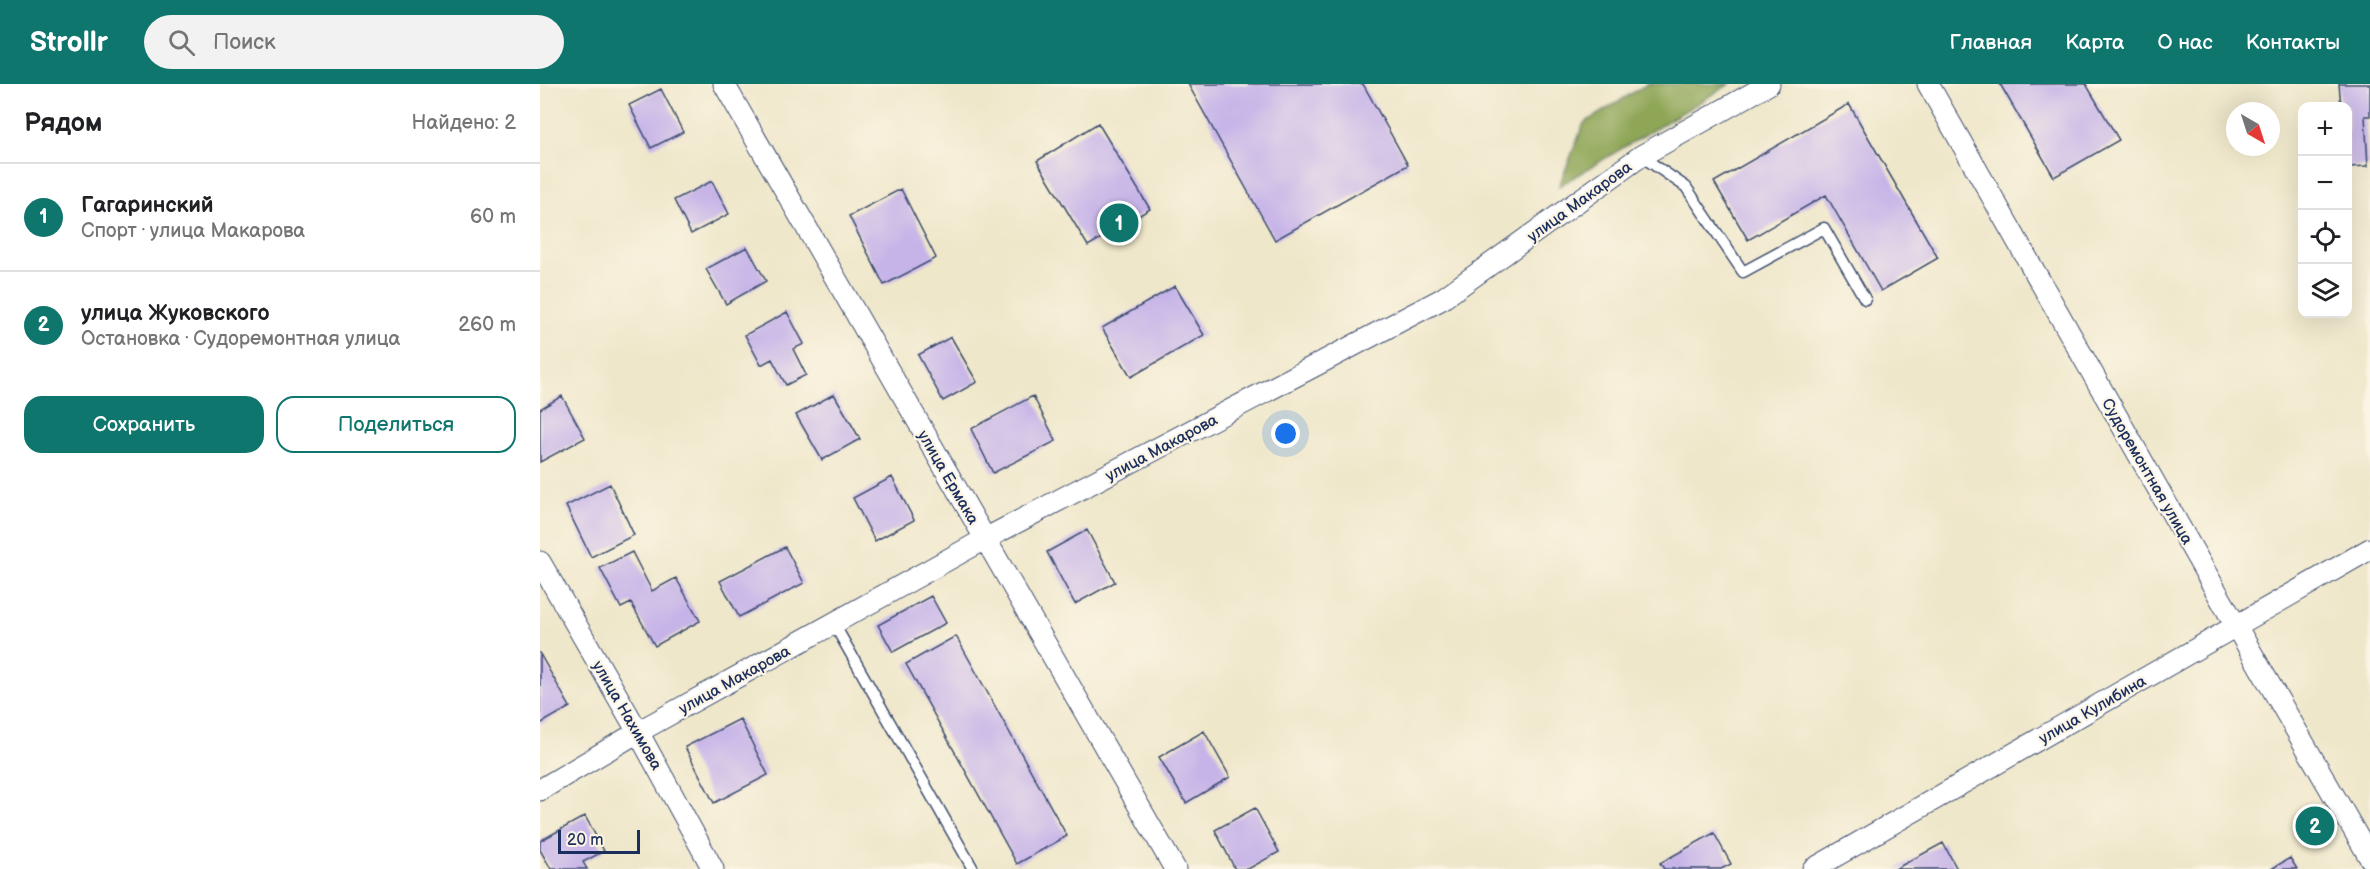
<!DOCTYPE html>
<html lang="ru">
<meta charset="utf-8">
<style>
body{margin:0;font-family:"Balsamiq Sans",sans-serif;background:#f2f2f2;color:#202124}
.controls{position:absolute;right:18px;top:18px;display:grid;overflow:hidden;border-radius:12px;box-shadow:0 6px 24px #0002}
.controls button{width:54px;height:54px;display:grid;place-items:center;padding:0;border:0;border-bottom:2px solid #e0e0e0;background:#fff;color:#202124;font:30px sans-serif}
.compass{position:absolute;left:1686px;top:18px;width:54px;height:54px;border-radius:50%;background:#fff;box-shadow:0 6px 24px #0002;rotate:141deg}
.scale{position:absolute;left:18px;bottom:15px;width:82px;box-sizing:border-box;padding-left:6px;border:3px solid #1b2f5e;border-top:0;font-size:16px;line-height:21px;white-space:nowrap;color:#1b2f5e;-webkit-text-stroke:4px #fcf5e5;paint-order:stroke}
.you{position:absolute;left:746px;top:350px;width:21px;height:21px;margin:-15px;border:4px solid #fff;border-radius:50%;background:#1a73e8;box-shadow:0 0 0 9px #1a73e833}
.badge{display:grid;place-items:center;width:39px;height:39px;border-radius:50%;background:#0f766e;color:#fff;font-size:20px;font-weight:700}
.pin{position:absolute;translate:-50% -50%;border:3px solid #fff;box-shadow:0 2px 6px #0006}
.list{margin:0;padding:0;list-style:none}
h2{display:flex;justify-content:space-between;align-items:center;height:78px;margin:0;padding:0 24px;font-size:26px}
h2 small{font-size:20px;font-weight:400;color:#757577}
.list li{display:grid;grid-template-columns:39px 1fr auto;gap:18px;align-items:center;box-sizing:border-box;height:108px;padding:0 24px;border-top:2px solid #e0e0e0}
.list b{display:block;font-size:22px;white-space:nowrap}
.list p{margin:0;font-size:20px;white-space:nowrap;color:#757577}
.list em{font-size:20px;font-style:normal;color:#757577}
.actions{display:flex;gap:12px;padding:18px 24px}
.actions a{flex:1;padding:14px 0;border:2px solid #0f766e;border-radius:18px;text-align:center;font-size:21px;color:#0f766e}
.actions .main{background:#0f766e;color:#fff}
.icon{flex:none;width:33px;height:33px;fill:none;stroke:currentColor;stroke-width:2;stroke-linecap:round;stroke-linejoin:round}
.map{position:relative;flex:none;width:1830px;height:785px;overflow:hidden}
header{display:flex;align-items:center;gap:36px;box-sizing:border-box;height:84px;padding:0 30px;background:#0f766e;color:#fff}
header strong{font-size:28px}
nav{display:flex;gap:33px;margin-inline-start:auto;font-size:21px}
.search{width:420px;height:54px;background:#f2f2f2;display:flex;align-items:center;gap:15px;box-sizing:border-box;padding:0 21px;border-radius:33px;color:#757577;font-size:22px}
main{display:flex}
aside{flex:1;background:#fff}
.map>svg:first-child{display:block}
.forest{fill:#8ea657;stroke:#546a5a;stroke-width:1.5}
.building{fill:#c6b4e8}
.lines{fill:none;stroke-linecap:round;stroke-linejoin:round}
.service-casing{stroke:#3b4b6e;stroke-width:13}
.minor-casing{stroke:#3b4b6e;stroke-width:23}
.service{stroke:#fff;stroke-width:10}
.minor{stroke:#fff;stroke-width:21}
.labels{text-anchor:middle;stroke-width:4.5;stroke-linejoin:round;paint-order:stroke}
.street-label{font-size:16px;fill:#1b2f5e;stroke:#fcf5e5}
</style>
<header>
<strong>Strollr</strong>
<div class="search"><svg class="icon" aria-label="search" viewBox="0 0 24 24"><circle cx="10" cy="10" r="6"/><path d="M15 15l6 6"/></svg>Поиск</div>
<nav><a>Главная</a><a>Карта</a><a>О нас</a><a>Контакты</a></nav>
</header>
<main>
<aside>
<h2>Рядом<small>Найдено: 2</small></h2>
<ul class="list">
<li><span class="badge">1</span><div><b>Гагаринский</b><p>Спорт · улица Макарова</p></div><em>60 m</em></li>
<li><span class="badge">2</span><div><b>улица Жуковского</b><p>Остановка · Судоремонтная улица</p></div><em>260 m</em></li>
</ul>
<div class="actions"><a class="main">Сохранить</a><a>Поделиться</a></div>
</aside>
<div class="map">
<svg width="1830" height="785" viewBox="0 0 1830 785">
<rect width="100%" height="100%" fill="#fcf5e5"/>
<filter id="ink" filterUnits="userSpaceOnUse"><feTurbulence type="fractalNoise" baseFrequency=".0167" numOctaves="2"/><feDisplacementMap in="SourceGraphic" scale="12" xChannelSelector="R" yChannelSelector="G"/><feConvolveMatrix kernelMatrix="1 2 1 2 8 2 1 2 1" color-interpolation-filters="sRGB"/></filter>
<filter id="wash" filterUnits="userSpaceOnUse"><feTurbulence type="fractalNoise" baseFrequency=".008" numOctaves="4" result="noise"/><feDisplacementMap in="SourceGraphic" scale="24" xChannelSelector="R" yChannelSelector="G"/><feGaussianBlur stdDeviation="1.35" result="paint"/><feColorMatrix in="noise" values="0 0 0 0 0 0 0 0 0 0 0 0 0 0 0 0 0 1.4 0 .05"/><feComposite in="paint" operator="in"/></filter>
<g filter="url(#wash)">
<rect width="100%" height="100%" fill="#efe7ca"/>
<path class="forest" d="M1107 0H1190L1019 102 1044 39Z"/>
<g id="blocks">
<path class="building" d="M648 0H823L868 81 735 156Z
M1460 0H1546L1579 56 1514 93Z
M1799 0H1830V32H1825L1828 82 1808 83V22H1801Z
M121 5 143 48 111 64 89 21Z
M1309 20 1398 174 1341 207 1286 111 1208 156 1174 98Z
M558 39 610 125 548 162 497 77Z
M172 97 189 130 151 150 134 116Z
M361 105 396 174 344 201 309 132Z
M207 163 226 197 186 220 166 185Z
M635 202 664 251 591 293 562 244Z
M247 228 264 260 253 265 266 291 246 301 232 275 221 281 205 251Z
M411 253 437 298 403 317 378 271Z
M294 310 320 355 282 376 256 331Z
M22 312 45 354 0 378V325Z
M493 312 516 357 453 389 431 345Z
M352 393 374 436 335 457 313 414Z
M70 400 94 451 51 473 26 422Z
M547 446 575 498 535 520 507 468Z
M245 463 264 499 199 533 180 497Z
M92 468 112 507 136 494 160 537 115 562 91 519 81 524 60 484Z
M391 512 406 539 353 568 338 541Z
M416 552 527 752 477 780 366 580Z
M0 570 30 623 0 640Z
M200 635 228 691 174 719 145 663Z
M664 647 690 693 646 719 619 673Z
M715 724 739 768 708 785H695L675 746Z
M45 732 64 767 43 778 47 785H11L0 766V757Z
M1174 749 1191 780 1181 785H1124L1120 779Z
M1403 759 1417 785H1355Z
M1750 774 1757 785H1731Z"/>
</g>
</g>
<g filter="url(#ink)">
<use href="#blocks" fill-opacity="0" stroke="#3b4b6e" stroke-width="1.5"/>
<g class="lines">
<defs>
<path id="service" d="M1101 72 1146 103 1203 188 1284 144 1325 215
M294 540 433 785"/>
<path id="minor" d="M184 0 635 785
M1388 0 1696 542 1830 774
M0 478 98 648 173 785
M0 706 98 648 445 455 902 215 1101 72 1229 0
M1273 785 1830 465"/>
</defs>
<use href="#service" class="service-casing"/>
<use href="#minor" class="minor-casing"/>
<use href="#service" class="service"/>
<use href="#minor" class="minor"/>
</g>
</g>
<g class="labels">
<g class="street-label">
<text transform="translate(1039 117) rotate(-36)" y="6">улица Макарова</text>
<text transform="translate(621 363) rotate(-28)" y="6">улица Макарова</text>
<text transform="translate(1608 387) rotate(60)" y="6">Судоремонтная улица</text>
<text transform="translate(409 393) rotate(60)" y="6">улица Ермака</text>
<text transform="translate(194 595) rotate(-29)" y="6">улица Макарова</text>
<text transform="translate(1552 625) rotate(-30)" y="6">улица Кулибина</text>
<text transform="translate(88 631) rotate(60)" y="6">улица Нахимова</text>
</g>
</g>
</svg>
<div class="controls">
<button>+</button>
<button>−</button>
<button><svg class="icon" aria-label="locate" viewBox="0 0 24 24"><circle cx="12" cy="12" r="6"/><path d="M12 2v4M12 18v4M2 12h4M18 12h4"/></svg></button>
<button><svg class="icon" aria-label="layers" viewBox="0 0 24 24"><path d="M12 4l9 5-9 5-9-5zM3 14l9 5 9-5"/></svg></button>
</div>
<svg class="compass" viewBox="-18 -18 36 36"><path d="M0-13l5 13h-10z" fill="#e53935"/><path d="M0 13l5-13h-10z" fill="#757577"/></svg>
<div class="scale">20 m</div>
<div class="you"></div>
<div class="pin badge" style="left:579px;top:139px">1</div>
<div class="pin badge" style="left:1775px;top:742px">2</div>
</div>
</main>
